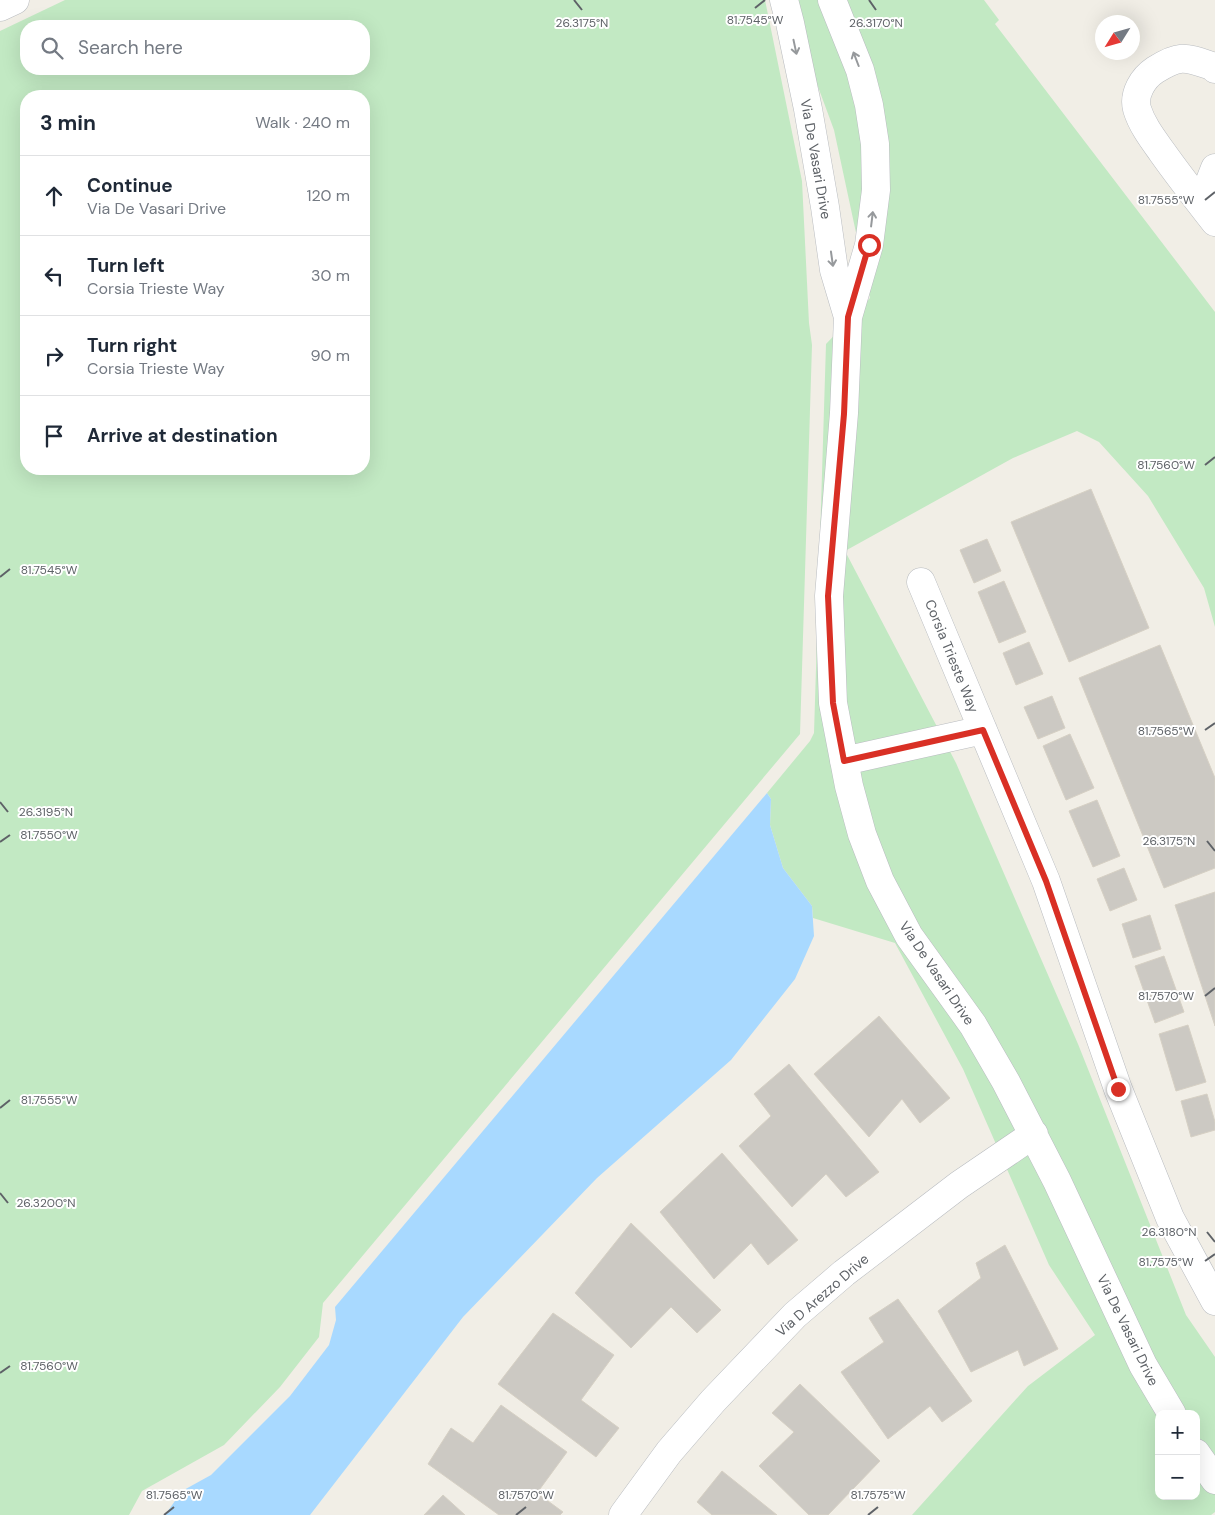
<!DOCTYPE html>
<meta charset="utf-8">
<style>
body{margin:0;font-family:"DM Sans",sans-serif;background:#f2f2f3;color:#1f2937}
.controls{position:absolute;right:15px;bottom:15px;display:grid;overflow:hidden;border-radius:10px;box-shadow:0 5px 20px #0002}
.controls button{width:45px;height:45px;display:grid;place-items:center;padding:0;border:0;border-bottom:1px solid #e0e1e3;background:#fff;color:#1f2937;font:25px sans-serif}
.compass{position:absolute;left:1095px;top:15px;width:45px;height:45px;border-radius:50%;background:#fff;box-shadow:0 5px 20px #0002;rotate:233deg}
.stop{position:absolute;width:15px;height:15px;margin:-11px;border:4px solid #d93025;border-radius:50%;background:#fff}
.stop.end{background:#d93025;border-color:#fff;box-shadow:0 1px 5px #0008}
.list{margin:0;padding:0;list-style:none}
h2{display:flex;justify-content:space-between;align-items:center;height:65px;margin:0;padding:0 20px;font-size:21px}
h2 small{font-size:16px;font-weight:400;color:#747a83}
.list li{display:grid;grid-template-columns:32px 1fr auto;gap:15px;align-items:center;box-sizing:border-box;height:80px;padding:0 20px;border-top:1px solid #e0e1e3}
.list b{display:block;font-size:19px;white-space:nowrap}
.list p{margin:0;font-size:16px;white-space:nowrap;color:#747a83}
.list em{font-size:16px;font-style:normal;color:#747a83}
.icon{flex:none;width:28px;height:28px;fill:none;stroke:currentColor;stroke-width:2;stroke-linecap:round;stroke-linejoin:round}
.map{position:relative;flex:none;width:1215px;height:1515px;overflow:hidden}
.search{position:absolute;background:#fff;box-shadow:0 5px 20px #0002;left:20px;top:20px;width:350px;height:55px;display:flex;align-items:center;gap:12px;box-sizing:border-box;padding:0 18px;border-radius:20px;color:#747a83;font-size:19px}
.panel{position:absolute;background:#fff;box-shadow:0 5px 20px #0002;left:20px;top:90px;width:350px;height:385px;border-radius:20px}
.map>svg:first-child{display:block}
.green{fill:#c2e9c3;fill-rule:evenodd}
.water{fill:#a8d9ff}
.building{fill:#ccc9c3;stroke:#d6d0c4}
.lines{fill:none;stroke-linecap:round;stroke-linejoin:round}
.street-casing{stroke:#b9bcc0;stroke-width:29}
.street{stroke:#fff;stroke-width:28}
.oneway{stroke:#96999c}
.route{stroke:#d93025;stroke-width:6}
.ticks{fill:none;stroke:#5e6267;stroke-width:2}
.labels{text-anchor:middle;stroke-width:4;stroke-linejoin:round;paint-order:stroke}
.street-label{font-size:14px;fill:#5e6267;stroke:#fff}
.ticks-label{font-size:12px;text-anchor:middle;fill:#5e6267;stroke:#fff;stroke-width:4;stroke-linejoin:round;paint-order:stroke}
</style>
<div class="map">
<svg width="1215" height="1515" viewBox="0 0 1215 1515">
<rect width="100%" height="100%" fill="#f1eee6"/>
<path class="green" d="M65 0H765L802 181 809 323 812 345 800 734 323 1303 319 1337 280 1387 224 1445 142 1491 129 1515H0V31ZM364 26V69H26V26ZM26 96H364V469H26Z
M786 0H984L999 20 995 24 1215 312V627L1204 588 1148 496 1099 442 1077 431 1013 458 845 551 956 763 1078 1044 1186 1315 1215 1357V1512L1211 1515H912L1028 1386 1095 1335 1049 1265 963 1069 895 943 813 918 812 906 783 868 770 825 771 799 767 793 810 741 814 733 826 344 870 298 834 130ZM1159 1414H1196V1496H1159Z"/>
<path class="water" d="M767 793 771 799 770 825 783 868 812 906 814 936 795 979 731 1060 597 1178 463 1317 310 1515H165L182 1491 211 1475 290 1396 329 1345 336 1320 335 1307Z"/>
<path class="building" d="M1091 489 1149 628 1069 662 1011 522Z
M987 539 1001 571 974 583 960 550Z
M1004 581 1026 632 999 643 978 592Z
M1029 642 1043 674 1016 685 1003 653Z
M1160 645 1215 778V868L1164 888 1079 678Z
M1052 696 1065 728 1038 739 1024 707Z
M1070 734 1094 788 1066 800 1043 746Z
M1097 800 1120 856 1093 867 1069 811Z
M1124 868 1137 900 1110 911 1097 879Z
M1215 892V1026L1175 905Z
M1150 915 1161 949 1133 958 1122 924Z
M1164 956 1184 1012 1155 1023 1135 966Z
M879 1016 950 1098 920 1123 902 1099 869 1137 814 1074Z
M1188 1025 1206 1082 1176 1091 1159 1034Z
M789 1064 879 1172 846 1197 826 1174 792 1207 739 1146 771 1116 754 1094Z
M1207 1094 1215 1122V1130L1191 1137 1181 1101Z
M722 1153 798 1240 768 1265 751 1243 714 1279 660 1212Z
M631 1223 721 1310 697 1333 671 1307 631 1348 575 1293Z
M1005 1245 1058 1349 1024 1366 1018 1350 971 1372 938 1311 981 1278 976 1263Z
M898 1299 972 1401 942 1422 930 1406 888 1439 841 1372 884 1342 869 1318Z
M553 1313 614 1355 581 1400 619 1428 596 1457 498 1384Z
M800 1384 880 1461 828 1515H809L759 1466 794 1432 772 1413Z
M501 1405 567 1452 537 1493 563 1512 560 1515H499L428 1464 451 1428 473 1443Z
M722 1471 777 1515H712L697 1502Z
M443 1495 465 1515H424Z"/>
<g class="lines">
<defs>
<path id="street" d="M784 0 790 23 808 109 825 207 834 270 848 317
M832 0 860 70 869 105 875 144 876 190 869 245 848 317 844 413 829 596 833 703 849 786 862 834 880 881 909 936 973 1025 1006 1082 1057 1181 1143 1365 1172 1414
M0 7 15 0
M1215 69 1212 66C1185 57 1180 54 1155 70 1143 78 1133 94 1137 109 1142 125 1152 138 1162 152 1179 176 1197 199 1215 222
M1201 204 1215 168
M921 582 1046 881 1118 1089 1170 1218 1215 1301
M844 761 983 730
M1196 1453 1215 1480
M623 1515 669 1452 713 1401 795 1315 844 1273 959 1185 1034 1134"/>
</defs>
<use href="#street" class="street-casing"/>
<use href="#street" class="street"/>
</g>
<defs><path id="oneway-shaft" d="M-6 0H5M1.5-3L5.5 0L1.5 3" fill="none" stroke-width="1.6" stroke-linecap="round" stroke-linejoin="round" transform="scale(1.25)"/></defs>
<g class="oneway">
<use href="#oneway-shaft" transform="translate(795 47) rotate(78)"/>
<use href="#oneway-shaft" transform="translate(856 59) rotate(-111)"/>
<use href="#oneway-shaft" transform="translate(872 219) rotate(-83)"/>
<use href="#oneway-shaft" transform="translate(832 259) rotate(82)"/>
</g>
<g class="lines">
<path class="route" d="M869 245 848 317 844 414 828 596 833 703 844 761 983 730 1046 881 1118 1089"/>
</g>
<path class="ticks" d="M574 0 582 10M869 0 876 10M755 8 765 0M1205 200 1215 192M1205 465 1215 457M0 577 10 569M1205 730 1215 723M0 802 8 812M1207 841 1215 851M0 842 10 835M1205 996 1215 988M0 1108 10 1100M0 1193 8 1203M1207 1232 1215 1242M1205 1261 1215 1254M0 1373 10 1366M164 1515 174 1507M516 1515 526 1507M868 1515 878 1507"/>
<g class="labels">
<g class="street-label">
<text transform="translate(816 159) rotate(80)" y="5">Via De Vasari Drive</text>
<text transform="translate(952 656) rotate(68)" y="5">Corsia Trieste Way</text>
<text transform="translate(937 973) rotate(56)" y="5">Via De Vasari Drive</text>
<text transform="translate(822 1295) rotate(-41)" y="5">Via D Arezzo Drive</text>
<text transform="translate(1128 1330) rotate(64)" y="5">Via De Vasari Drive</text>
</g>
</g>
<g class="ticks-label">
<text x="755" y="24">81.7545°W</text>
<text x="582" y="27">26.3175°N</text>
<text x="876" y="27">26.3170°N</text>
<text x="1166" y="204">81.7555°W</text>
<text x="1166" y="469">81.7560°W</text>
<text x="49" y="574">81.7545°W</text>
<text x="1166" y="735">81.7565°W</text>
<text x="46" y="816">26.3195°N</text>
<text x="49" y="839">81.7550°W</text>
<text x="1169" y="845">26.3175°N</text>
<text x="1166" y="1000">81.7570°W</text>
<text x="49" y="1104">81.7555°W</text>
<text x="46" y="1207">26.3200°N</text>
<text x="1169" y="1236">26.3180°N</text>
<text x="1166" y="1266">81.7575°W</text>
<text x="49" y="1370">81.7560°W</text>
<text x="174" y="1499">81.7565°W</text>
<text x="526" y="1499">81.7570°W</text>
<text x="878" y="1499">81.7575°W</text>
</g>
</svg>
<div class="controls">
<button>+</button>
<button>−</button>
</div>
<svg class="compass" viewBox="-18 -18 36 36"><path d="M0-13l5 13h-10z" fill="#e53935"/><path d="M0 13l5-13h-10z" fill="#747a83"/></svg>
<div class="stop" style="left:869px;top:245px"></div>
<div class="stop end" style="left:1118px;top:1089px"></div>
<div class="search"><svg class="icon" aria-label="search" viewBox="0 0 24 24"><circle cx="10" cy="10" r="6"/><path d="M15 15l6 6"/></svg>Search here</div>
<section class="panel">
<h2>3 min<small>Walk · 240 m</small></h2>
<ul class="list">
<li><svg class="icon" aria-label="ahead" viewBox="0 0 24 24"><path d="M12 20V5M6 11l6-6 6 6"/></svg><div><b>Continue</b><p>Via De Vasari Drive</p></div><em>120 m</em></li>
<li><svg class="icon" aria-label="left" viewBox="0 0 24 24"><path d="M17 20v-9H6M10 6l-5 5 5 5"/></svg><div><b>Turn left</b><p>Corsia Trieste Way</p></div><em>30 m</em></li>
<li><svg class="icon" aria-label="right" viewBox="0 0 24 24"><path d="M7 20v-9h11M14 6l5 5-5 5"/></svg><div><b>Turn right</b><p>Corsia Trieste Way</p></div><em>90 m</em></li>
<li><svg class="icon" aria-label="arrive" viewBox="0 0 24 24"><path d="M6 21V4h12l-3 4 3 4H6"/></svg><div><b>Arrive at destination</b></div></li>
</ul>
</section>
</div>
